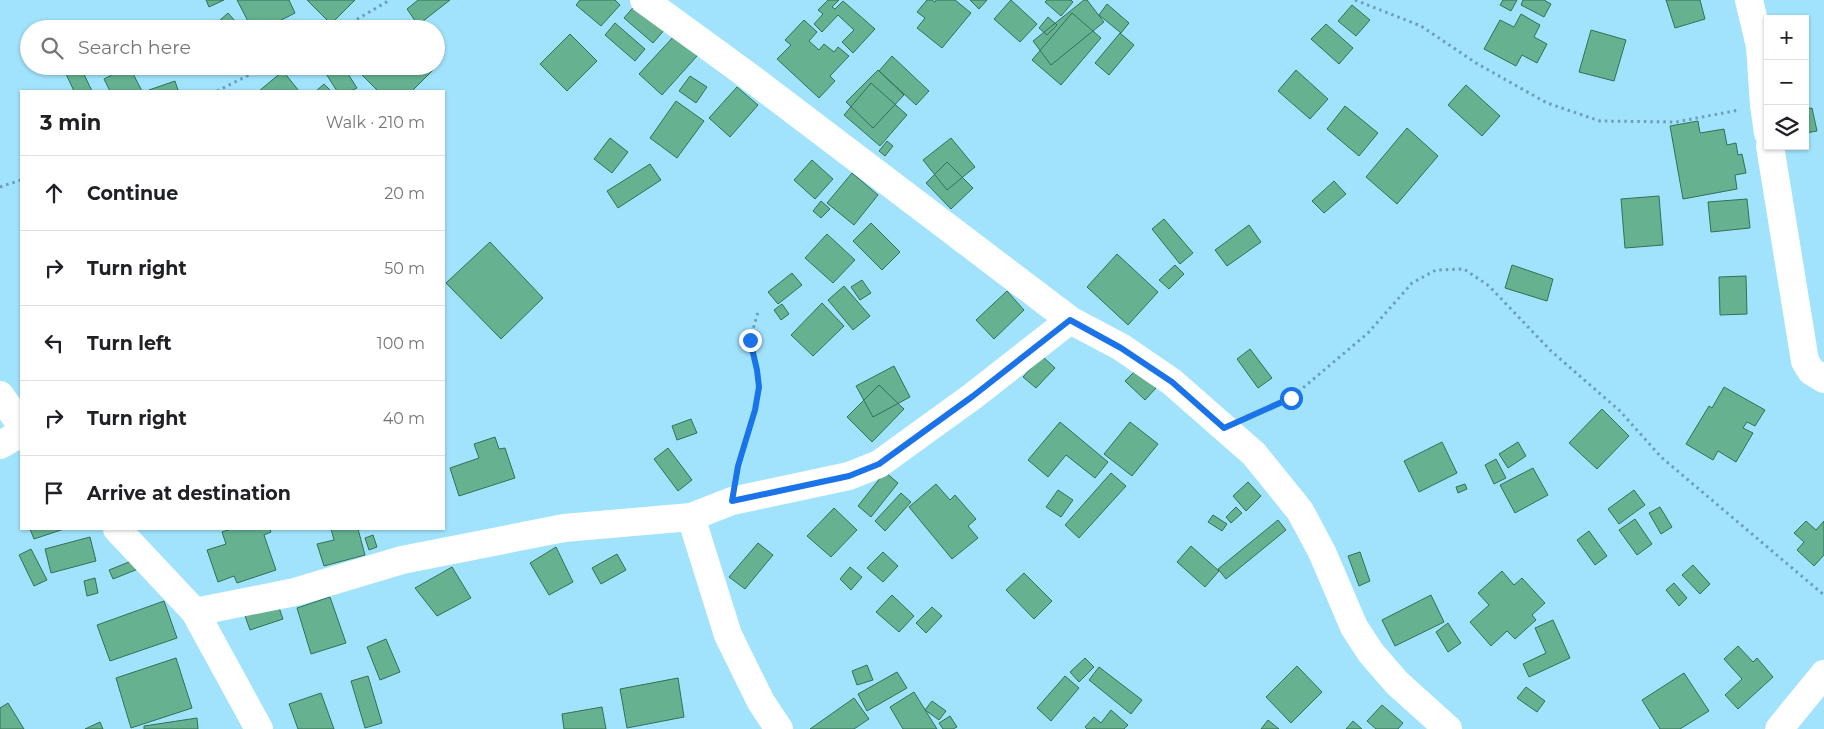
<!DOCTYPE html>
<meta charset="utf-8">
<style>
body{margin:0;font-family:Montserrat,sans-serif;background:#f6f6f6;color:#202124}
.controls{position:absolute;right:15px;top:15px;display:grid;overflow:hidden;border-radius:0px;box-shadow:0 1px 4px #0004}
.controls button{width:45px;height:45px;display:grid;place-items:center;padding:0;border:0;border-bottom:1px solid #e0e0e0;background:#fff;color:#202124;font:25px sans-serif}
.stop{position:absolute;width:15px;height:15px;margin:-11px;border:4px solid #1a73e8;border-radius:50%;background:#fff}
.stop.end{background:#1a73e8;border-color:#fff;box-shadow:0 1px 5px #0008}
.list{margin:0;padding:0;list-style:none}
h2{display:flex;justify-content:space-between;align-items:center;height:65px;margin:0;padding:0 20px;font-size:21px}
h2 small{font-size:16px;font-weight:400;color:#757577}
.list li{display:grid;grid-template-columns:32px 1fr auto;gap:15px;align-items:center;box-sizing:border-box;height:75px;padding:0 20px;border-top:1px solid #e0e0e0}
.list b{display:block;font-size:19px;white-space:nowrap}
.list em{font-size:16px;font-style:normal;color:#757577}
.icon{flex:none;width:28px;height:28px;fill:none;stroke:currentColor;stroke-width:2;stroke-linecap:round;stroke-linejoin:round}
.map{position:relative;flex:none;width:1824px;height:729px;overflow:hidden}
.search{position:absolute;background:#fff;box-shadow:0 1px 4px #0004;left:20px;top:20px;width:425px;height:55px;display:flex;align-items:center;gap:12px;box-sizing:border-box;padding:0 18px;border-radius:28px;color:#757577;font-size:19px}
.panel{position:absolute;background:#fff;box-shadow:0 1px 4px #0004;left:20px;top:90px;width:425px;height:440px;border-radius:0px}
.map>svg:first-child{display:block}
.building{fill:#65b190;stroke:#347057}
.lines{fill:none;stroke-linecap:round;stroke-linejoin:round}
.path{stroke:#6c9fb3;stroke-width:3;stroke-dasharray:2.5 4;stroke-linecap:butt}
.minor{stroke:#fff;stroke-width:28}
.route{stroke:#1a73e8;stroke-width:6}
</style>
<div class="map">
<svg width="1824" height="729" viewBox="0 0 1824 729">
<rect width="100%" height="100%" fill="#a1e3fd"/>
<path class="building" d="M206 0H224L209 7Z
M237 0H289L295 13 264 29H252Z
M307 0H355L331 24Z
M418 0H450L418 25 407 9Z
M580 0H615L620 5 601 26 576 5Z
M828 0H839L832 7 835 9 843 1 875 29 853 53 842 42 854 30 838 15 822 32 814 24 823 14 818 10Z
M927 0H932L935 2 936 0H955L971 13 942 48 917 28 925 18 917 12Z
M970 0H987L979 9Z
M1011 0 1037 24 1020 42 994 19Z
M1047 0H1071L1073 2 1061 16 1045 2Z
M1084 0H1087L1104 22 1051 65 1033 41Z
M1503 0H1517L1511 11 1500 5Z
M1523 0H1544L1551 4 1544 17 1521 5Z
M1666 0H1700L1705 19 1675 28Z
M637 3 666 28 653 43 624 18Z
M1107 4 1129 23 1121 33 1099 15Z
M1352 5 1370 20 1356 36 1338 21Z
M228 13 242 29H210Z
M1072 13 1101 38 1061 85 1032 60Z
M1521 14 1540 25 1534 37 1547 44 1537 63 1522 55 1516 66 1484 49 1500 20 1514 27Z
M1048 17 1057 25 1047 35 1039 28Z
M804 20 817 32 809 41 819 50 824 44 834 52 838 47 849 56 830 76 835 81 819 98 777 59 791 45 785 40Z
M615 23 645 49 635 61 605 35Z
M1326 24 1353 48 1339 64 1311 39Z
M1591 30 1626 40 1614 81 1579 72Z
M1120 33 1134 45 1109 75 1095 63Z
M570 34 597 61 567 91 540 64Z
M675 35 697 56 662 95 639 74Z
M892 56 929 91 916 105 879 71Z
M436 63 438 65 412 91H378L360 73 366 66H436Z
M77 66H80L92 91H74L65 72Z
M129 66 142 91H110L104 79Z
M321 66H343L357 88 351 91H337Z
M878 70 904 95 873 128 846 102Z
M1296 70 1328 99 1310 119 1278 91Z
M283 71 299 91H259Z
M690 76 707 87 696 103 679 91Z
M175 81 178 90 174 91H150L149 90Z
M871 83 907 115 880 146 844 115Z
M324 84 331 91H316Z
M1466 85 1500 116 1482 136 1448 105Z
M737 87 758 105 730 137 709 118Z
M676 101 704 121 677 158 650 138Z
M1345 106 1378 133 1359 156 1327 129Z
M1812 108 1817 131 1806 133 1808 146 1793 149 1792 146H1805V109Z
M1698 121 1700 133 1724 129 1727 145 1736 143 1738 155 1742 154 1746 173 1735 175 1737 189 1683 199 1670 126Z
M1407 128 1438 156 1397 204 1366 177Z
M610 138 628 152 612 173 594 159Z
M951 138 975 167 947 190 923 160Z
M887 141 893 146 885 156 879 151Z
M812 160 833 179 815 199 794 180Z
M947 162 973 188 951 209 926 183Z
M650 164 661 180 618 208 607 191Z
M852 173 878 195 854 225 827 203Z
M1334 181 1346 194 1324 213 1312 201Z
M1659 196 1663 245 1625 248 1621 199Z
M1747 199 1750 228 1711 232 1708 202Z
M821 201 830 209 821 218 813 211Z
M1164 219 1193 253 1180 264 1152 229Z
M871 223 900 252 882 270 853 241Z
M1249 225 1261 242 1227 266 1215 250Z
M827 234 855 260 833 283 805 258Z
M490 242 543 298 501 339 446 283Z
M1117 254 1158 292 1128 325 1087 287Z
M1175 265 1184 274 1169 289 1159 280Z
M1512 265 1553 279 1547 301 1505 288Z
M792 273 802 285 778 304 768 292Z
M1746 276 1747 314 1720 315 1719 277Z
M862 280 871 293 860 300 851 287Z
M844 286 870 316 853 330 828 300Z
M1007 291 1024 310 994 339 976 320Z
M822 303 844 326 813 356 791 335Z
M782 304 789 314 781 320 774 310Z
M1250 349 1272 378 1258 388 1237 359Z
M1042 356 1055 368 1036 388 1023 377Z
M894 366 910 397 873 417 856 386Z
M1136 370 1156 388 1145 400 1125 381Z
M879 385 904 409 872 442 847 417Z
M1724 387 1765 410 1755 426 1747 422 1743 428 1753 433 1736 462 1718 451 1713 460 1686 444 1709 406 1712 408Z
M1602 409 1629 436 1597 469 1569 443Z
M691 419 697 433 677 440 672 426Z
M1060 422 1108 462 1095 478 1066 455 1048 477 1028 460Z
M1130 422 1158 444 1132 476 1104 454Z
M495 437 499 449 505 448 515 478 459 496 450 468 479 458 474 444Z
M1442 442 1457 473 1419 492 1404 461Z
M1518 442 1526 456 1508 468 1499 454Z
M668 448 692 480 678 491 654 459Z
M1496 459 1506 478 1494 484 1485 465Z
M1533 468 1548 495 1515 513 1500 485Z
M885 472 898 483 871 517 858 506Z
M1111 473 1126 486 1079 538 1065 525Z
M1248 482 1261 496 1246 511 1233 496Z
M936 484 950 500 955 495 976 519 968 526 978 538 952 559 909 507Z
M1465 484 1467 489 1458 493 1456 487Z
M1058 490 1073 500 1061 517 1046 507Z
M1634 490 1645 505 1619 524 1608 509Z
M901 493 911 502 885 531 875 521Z
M1236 507 1242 513 1231 523 1226 517Z
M1660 507 1672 527 1661 534 1649 513Z
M834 508 857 530 831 557 807 536Z
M1213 515 1227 524 1222 531 1208 522Z
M1635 519 1652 544 1637 555 1619 530Z
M1278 520 1286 530 1226 579 1218 569Z
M1806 521 1816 530 1824 521V555L1814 566 1797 550 1804 542 1794 533Z
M30 529H64L34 539Z
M231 529H270L271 532 264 535 276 570 237 583 234 576 218 582 207 550 226 544 222 532Z
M331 529H358L365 555 324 566 317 544 334 540Z
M1589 531 1607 556 1595 565 1577 540Z
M373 535 377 547 369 550 365 538Z
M90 537 96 561 51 573 45 549Z
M758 543 773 555 745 589 729 577Z
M1191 546 1219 571 1205 587 1177 562Z
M556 547 573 582 549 595 530 563Z
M31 549 47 580 34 586 19 555Z
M883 552 898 566 883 582 867 568Z
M1360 552 1370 581 1359 586 1348 556Z
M617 554 626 570 601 584 592 568Z
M134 560 138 569 113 579 109 570Z
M1693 565 1710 584 1700 594 1682 575Z
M452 567 471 598 437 616 415 588Z
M850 567 862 577 851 590 840 579Z
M1502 571 1514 585 1522 578 1545 603 1532 615 1536 620 1515 639 1507 631 1491 646 1470 622 1489 605 1478 593Z
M1024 573 1052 601 1034 619 1006 590Z
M95 578 98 593 87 596 84 581Z
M1674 583 1687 598 1679 606 1666 590Z
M892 595 914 616 899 632 876 612Z
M1431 595 1444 622 1395 646 1382 620Z
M330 597 346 643 311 654 297 608Z
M164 601 177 638 110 661 97 625Z
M277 602 283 619 250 630 244 613Z
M932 607 942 616 926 633 916 623Z
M1553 620 1570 658 1529 677 1523 664 1546 653 1535 628Z
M1448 623 1461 643 1448 652 1436 632Z
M386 639 400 672 380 680 367 647Z
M1738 646 1753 662 1757 658 1773 677 1738 709 1725 695 1742 679 1724 659Z
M176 658 192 708 131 728 116 678Z
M1085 658 1094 667 1079 682 1070 672Z
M867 665 873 680 857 685 852 671Z
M1297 666 1322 692 1291 723 1266 697Z
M1099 667 1142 700 1131 714 1089 680Z
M897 672 907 688 867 711 858 694Z
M1684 673 1709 711 1680 729H1660L1642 700Z
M368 676 382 723 365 728 351 681Z
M1065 676 1079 688 1051 721 1037 708Z
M678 678 684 717 627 728 620 689Z
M1526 687 1545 701 1537 712 1517 698Z
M914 692 937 729H903L890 707Z
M321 693 334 729H298L289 704Z
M854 698 869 719 854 729H810Z
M932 701 946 711 939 720 925 710Z
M8 703 24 729H0V708Z
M1382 705 1403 723 1398 729H1376L1367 721Z
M602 707 606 729H564L562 714Z
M1111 710 1128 725 1124 729H1087L1085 727 1094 717 1101 723Z
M950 716 957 727 953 729H943L939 723Z
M197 718 198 729H144V726Z
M1268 720 1279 729H1261Z
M1353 721 1362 729H1346Z
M100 722 103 729H85Z"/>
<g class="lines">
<path class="path" d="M1355 0 1421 26 1476 63 1547 103 1600 121 1676 122 1739 110
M340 29 390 0
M217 91 267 66
M0 187 21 180
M1252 415 1291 398 1368 333 1412 283 1436 270 1464 269 1489 286 1551 351 1620 411 1661 457 1824 595
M737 473 755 410 759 387 757 370 750 340 758 312"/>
<path class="minor" d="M644 0 743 72 1070 320 1121 347 1172 382 1254 454 1300 511 1322 552 1354 627 1371 653 1397 683 1448 729
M1749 0 1760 46 1764 105 1768 133
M1770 146 1805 361 1811 371 1824 379
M0 395 21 425
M0 445 21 433
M691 517 728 635 761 702 779 729
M117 529 195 612 259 729
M195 612 295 592 402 560 564 528 691 517 732 501 849 476 879 464 973 396 1070 320
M1779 729 1824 674"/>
</g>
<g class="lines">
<path class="route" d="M750 340 757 370 759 387 755 410 738 466 732 501 849 476 879 464 973 396 1070 320 1121 348 1172 382 1224 428 1291 398"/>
</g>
</svg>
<div class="controls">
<button>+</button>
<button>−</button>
<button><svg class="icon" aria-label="layers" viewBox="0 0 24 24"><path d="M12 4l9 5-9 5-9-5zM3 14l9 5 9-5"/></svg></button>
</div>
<div class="stop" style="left:1291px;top:398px"></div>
<div class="stop end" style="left:750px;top:340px"></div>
<div class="search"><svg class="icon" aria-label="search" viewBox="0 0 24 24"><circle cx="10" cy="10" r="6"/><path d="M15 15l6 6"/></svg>Search here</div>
<section class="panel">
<h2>3 min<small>Walk · 210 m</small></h2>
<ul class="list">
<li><svg class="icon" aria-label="ahead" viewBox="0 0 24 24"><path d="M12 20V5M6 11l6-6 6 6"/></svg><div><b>Continue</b></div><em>20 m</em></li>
<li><svg class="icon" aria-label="right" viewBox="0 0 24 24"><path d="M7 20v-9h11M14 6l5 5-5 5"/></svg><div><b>Turn right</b></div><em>50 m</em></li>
<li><svg class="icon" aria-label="left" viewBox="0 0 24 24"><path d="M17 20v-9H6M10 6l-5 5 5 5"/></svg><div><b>Turn left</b></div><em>100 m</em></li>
<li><svg class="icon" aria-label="right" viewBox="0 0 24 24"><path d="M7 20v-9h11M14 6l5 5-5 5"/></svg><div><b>Turn right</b></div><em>40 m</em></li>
<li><svg class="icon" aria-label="arrive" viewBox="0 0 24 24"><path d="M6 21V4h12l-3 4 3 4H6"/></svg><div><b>Arrive at destination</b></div></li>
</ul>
</section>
</div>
